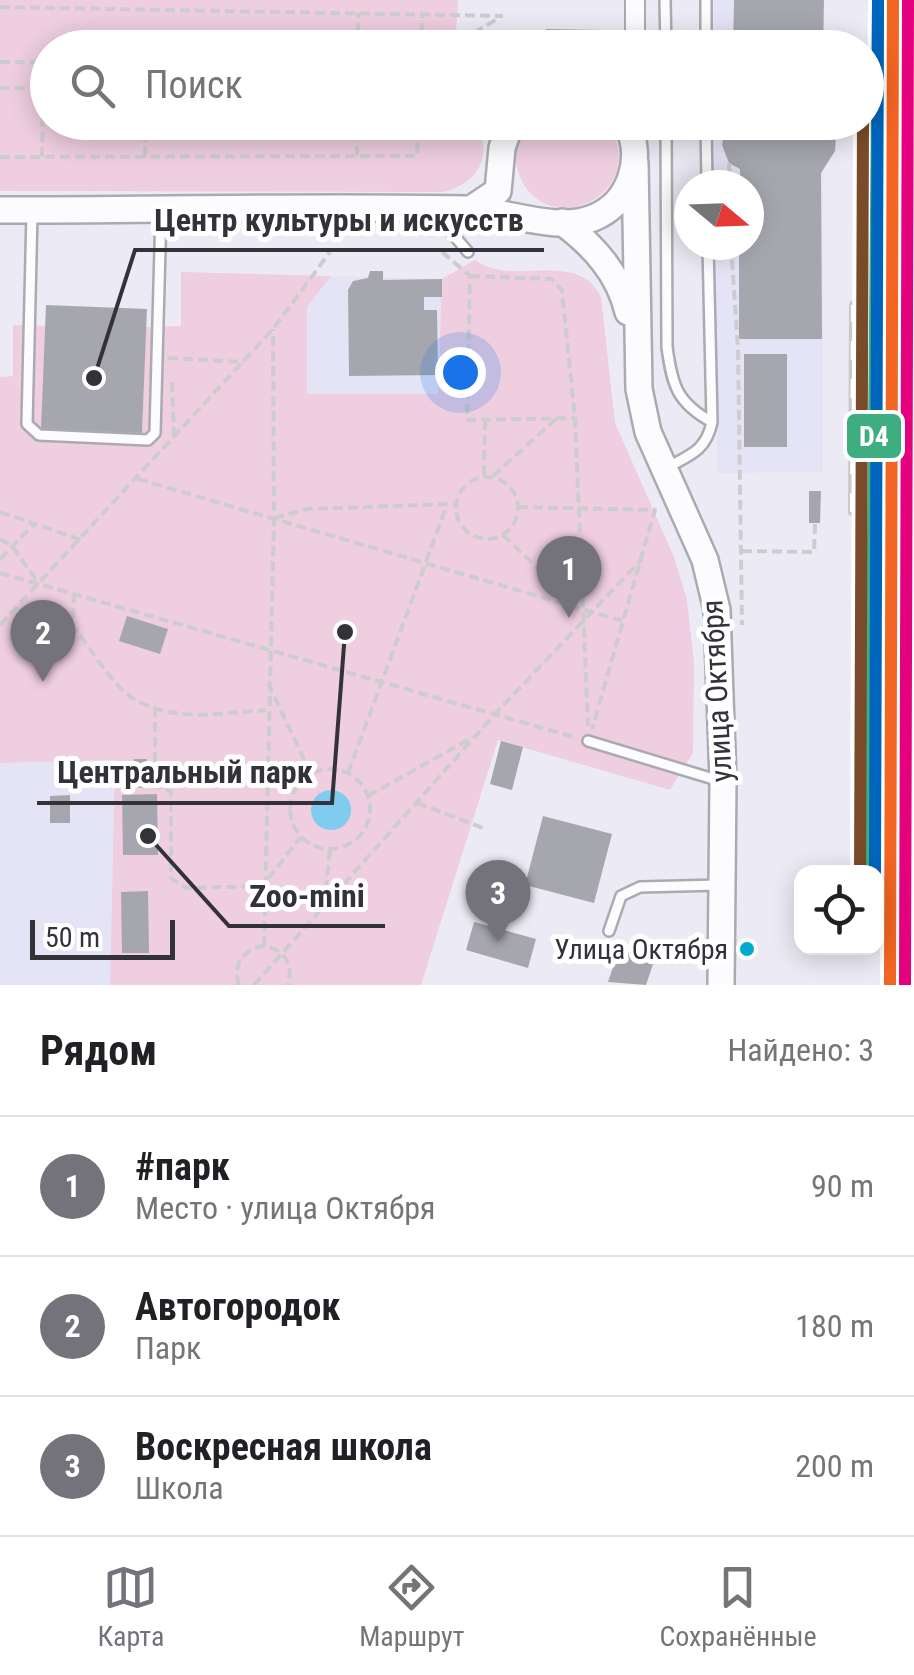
<!DOCTYPE html>
<html lang="ru">
<meta charset="utf-8">
<style>
body{margin:0;font-family:"Roboto Condensed",sans-serif;background:#f6f6f6;color:#202124}
.controls{position:absolute;right:30px;bottom:30px;display:grid;overflow:hidden;border-radius:20px;box-shadow:0 5px 25px #0003}
.controls button{width:90px;height:90px;display:grid;place-items:center;padding:0;border:0;border-bottom:2px solid #e0e0e0;background:#fff;color:#202124;font:50px sans-serif}
.compass{position:absolute;left:674px;top:170px;width:90px;height:90px;border-radius:50%;background:#fff;box-shadow:0 5px 25px #0003;rotate:109deg}
.scale{position:absolute;left:30px;bottom:25px;width:145px;box-sizing:border-box;padding-left:10px;border:5px solid #333239;border-top:0;font-size:28px;line-height:35px;white-space:nowrap;color:#333239;-webkit-text-stroke:8px #fff;paint-order:stroke}
.you{position:absolute;left:460px;top:372px;width:35px;height:35px;margin:-25px;border:8px solid #fff;border-radius:50%;background:#1a73e8;box-shadow:0 0 0 15px #1a73e833}
.badge{display:grid;place-items:center;width:65px;height:65px;border-radius:50%;background:#74737b;color:#fff;font-size:32px;font-weight:700}
.pin{position:absolute;translate:-50% -82px;filter:drop-shadow(0 2px 5px #0008)}
.pin::after{content:'';position:absolute;top:52px;width:35px;height:30px;background:inherit;clip-path:polygon(0 0,100% 0,50% 100%)}
.list{margin:0;padding:0;list-style:none}
h2{display:flex;justify-content:space-between;align-items:center;height:130px;margin:0;padding:0 40px;font-size:42px}
h2 small{font-size:32px;font-weight:400;color:#757577}
.list li{display:grid;grid-template-columns:65px 1fr auto;gap:30px;align-items:center;box-sizing:border-box;height:140px;padding:0 40px;border-top:2px solid #e0e0e0}
.list b{display:block;font-size:38px;white-space:nowrap}
.list p{margin:0;font-size:32px;white-space:nowrap;color:#757577}
.list em{font-size:32px;font-style:normal;color:#757577}
.icon{flex:none;width:55px;height:55px;fill:none;stroke:currentColor;stroke-width:2;stroke-linecap:round;stroke-linejoin:round}
.map{position:relative;flex:none;width:914px;height:985px;overflow:hidden}
.search{position:absolute;background:#fff;box-shadow:0 5px 25px #0003;left:30px;right:30px;top:30px;height:110px;display:flex;align-items:center;gap:25px;box-sizing:border-box;padding:0 35px;border-radius:55px;color:#757577;font-size:38px}
.sheet{height:550px;background:#fff}
nav{display:flex;justify-content:space-around;align-items:center;box-sizing:border-box;height:140px;border-top:2px solid #e0e0e0;background:#fff;font-size:28px;color:#757577}
nav a{display:grid;justify-items:center;gap:5px}
nav .on{color:#74737b}
.map>svg:first-child{display:block}
.built{fill:#e5e3f6}
.green{fill:#eecedf}
.water{fill:#7fccef}
.building{fill:#a6a7ae}
.lines{fill:none;stroke-linecap:round;stroke-linejoin:round}
.lane-casing{stroke:#abaab1;stroke-width:14}
.street-casing{stroke:#abaab1;stroke-width:22}
.secondary-casing{stroke:#abaab1;stroke-width:30}
.path{stroke:#cdcdd0;stroke-width:4;stroke-dasharray:10 5;stroke-linecap:butt}
.lane{stroke:#fcfcfe;stroke-width:9}
.street{stroke:#fcfcfe;stroke-width:18}
.secondary{stroke:#fcfcfe;stroke-width:25}
.rail-casing{stroke:#c9c8cb;stroke-width:10}
.rail{stroke:#fff;stroke-width:6;stroke-dasharray:19;stroke-linecap:butt}
.rail-1-casing{stroke:#fff;stroke-width:20}
.rail-2-casing{stroke:#fff;stroke-width:20}
.rail-3-casing{stroke:#fff;stroke-width:20}
.rail-4-casing{stroke:#fff;stroke-width:20}
.rail-5-casing{stroke:#fff;stroke-width:20}
.rail-1{stroke:#3eae81;stroke-width:12}
.rail-2{stroke:#f26522;stroke-width:12}
.rail-3{stroke:#e5007d;stroke-width:12}
.rail-4{stroke:#0065bd;stroke-width:12}
.rail-5{stroke:#7a4b2a;stroke-width:12}
.bus-dot{fill:#00a9ce;stroke:#fff;stroke-width:4}
.labels{text-anchor:middle;stroke-width:10;stroke-linejoin:round;paint-order:stroke}
.bus-label{font-size:28px;fill:#333239;stroke:#fff;text-anchor:end}
.street-label{font-size:30px;fill:#333239;stroke:#fff}
.leader{fill:none;stroke:#333239;stroke-width:4}
.callout-dot{fill:#333239;stroke:#fff;stroke-width:4}
.callout-label{font-size:32px;text-anchor:middle;font-weight:bold;fill:#333239;stroke:#fff;stroke-width:10;stroke-linejoin:round;paint-order:stroke}
.line-badge{stroke:#fff;stroke-width:4}
.badge-label{font-size:28px;text-anchor:middle;font-weight:bold;fill:#fff}
</style>
<div class="map">
<svg width="914" height="985" viewBox="0 0 914 985">
<rect width="100%" height="100%" fill="#ecebf5"/>
<path class="built" d="M714 0H824L823 47H714Z
M715 123H823V472L717 473 716 245H749V185H715Z
M331 276 442 279 438 394H307V307Z
M115 760 110 985H0V763Z"/>
<path class="green" d="M0 0H458L455 47 48 48V122L476 123C494 155 478 185 442 192L0 191Z
M527 123H608C653 196 544 243 519 174 512 155 516 139 527 123Z
M475 260C513 288 577 248 601 297L615 423 674 557 687 600 694 663 693 753 670 790 498 740 421 985H110L115 760 0 763V377L13 376V325L45 326 142 433 146 327 181 326V272L331 276 307 307V394H438L442 279Z"/>
<path class="water" d="M311 810a20 20 0 1 1 40 0a20 20 0 1 1-40 0Z"/>
<path class="building" d="M734 0H824L823 48H733Z
M546 29 604 30 603 48H546Z
M236 36H302V48H236Z
M726 122H837L835 151 821 173 822 339H739V245H749V185H740V169L729 163 722 145Z
M370 271H383V280L442 279V297H424V310H437L438 375 349 376 348 290 353 281 368 278Z
M46 305 147 309 142 433 41 429Z
M744 354H787V447H744Z
M809 491H821L820 523H809Z
M127 616 168 629 160 654 119 641Z
M501 741 523 747 512 790 490 784Z
M134 759H147L146 788 132 787Z
M157 794 158 855H123L122 795Z
M70 795V823H50V796Z
M543 816 612 834 594 903 525 885Z
M148 891 149 953H122L121 892Z
M474 922 536 939 528 968 466 950Z
M619 949 654 961 646 985 608 982Z"/>
<g class="lines">
<defs>
<path id="lane" d="M665 0 666 48
M706 0V48
M666 122 667 347C672 385 677 403 712 422
M706 122 707 185
M434 212 468 252
M32 213 27 424 39 435 148 440 155 433 161 211
M666 468C690 455 706 451 712 422L708 245
M588 741 720 781
M609 931 621 896 640 887 719 885"/>
<path id="street" d="M635 48V0"/>
<path id="secondary" d="M635 163 639 389 648 432 705 560 717 610 723 781 721 985
M471 209 498 191 502 148 511 122
M0 210C155 210 310 206 465 209 505 210 555 233 593 218 631 203 645 157 626 122
M562 222C593 245 619 273 628 312"/>
</defs>
<use href="#lane" class="lane-casing"/>
<use href="#street" class="street-casing"/>
<use href="#secondary" class="secondary-casing"/>
<path class="path" d="M0 7 503 16
M358 48V13
M421 48 422 14
M448 48 499 18
M0 62H48
M0 88H48
M726 122V123
M357 156V122
M0 157 417 156 418 122
M42 157 43 88
M145 157 146 122
M729 163 730 185
M731 245 738 349 742 625
M442 252 470 276 467 420 575 418
M470 276 552 279 562 291 575 418 588 726
M168 358 244 362
M172 382 174 436
M484 475 485 420
M493 476 556 419
M456 508a31 31 0 1 1 62 0a31 31 0 1 1-62 0Z
M138 479 623 621
M518 507 655 510 592 729
M0 512 81 540
M274 518 307 509 456 504
M503 535 579 608
M0 539 12 546 39 584
M742 551 814 552 815 524
M0 559 34 524
M0 573 574 737
M74 593 73 626C88 645 115 689 134 699 175 723 222 713 266 710
M0 625 273 329 330 252
M268 683 311 774
M155 707V785L171 792V878L186 888 262 886 301 837
M290 809a40 40 0 1 1 80 0a40 40 0 1 1-80 0Z
M348 773 447 505
M368 796 473 737
M417 803 483 828
M324 905 330 850
M264 946 274 518 273 329
M239 985C232 964 243 950 264 946 285 950 294 964 288 985
M254 985 496 713 641 560"/>
<use href="#lane" class="lane"/>
<use href="#street" class="street"/>
<use href="#secondary" class="secondary"/>
<defs>
<path id="rail" d="M853 512 854 305
M908 515 911 318"/>
</defs>
<use href="#rail" class="rail-casing"/>
<use href="#rail" class="rail"/>
<defs>
<path id="rail-1" d="M870 872 878 0"/>
<path id="rail-2" d="M890 985 893 0"/>
<path id="rail-3" d="M905 985 908 0"/>
<path id="rail-4" d="M875 872 878 0"/>
<path id="rail-5" d="M860 872 863 122"/>
</defs>
<use href="#rail-1" class="rail-1-casing"/>
<use href="#rail-2" class="rail-2-casing"/>
<use href="#rail-3" class="rail-3-casing"/>
<use href="#rail-4" class="rail-4-casing"/>
<use href="#rail-5" class="rail-5-casing"/>
<use href="#rail-1" class="rail-1"/>
<use href="#rail-2" class="rail-2"/>
<use href="#rail-3" class="rail-3"/>
<use href="#rail-4" class="rail-4"/>
<use href="#rail-5" class="rail-5"/>
</g>
<circle class="bus-dot" cx="747" cy="949" r="9"/>
<g class="labels">
<g class="bus-label">
<text x="728" y="959">Улица Октября</text>
</g>
<g class="street-label">
<text transform="translate(717 691) rotate(-93)" y="10">улица Октября</text>
</g>
</g>
<path class="leader" d="M94 378L135 250H544M345 632L332 803H37M148 836L229 926H385"/>
<g class="callout-dot">
<circle cx="94" cy="378" r="10"/>
<circle cx="345" cy="632" r="10"/>
<circle cx="148" cy="836" r="10"/>
</g>
<g class="callout-label">
<text x="339" y="231">Центр культуры и искусств</text>
<text x="185" y="783">Центральный парк</text>
<text x="307" y="907">Zoo-mini</text>
</g>
<rect class="line-badge" x="845" y="412" width="58" height="48" rx="10" fill="#3eae81"/>
<g class="badge-label">
<text x="874" y="446">D4</text>
</g>
</svg>
<div class="controls">
<button><svg class="icon" aria-label="locate" viewBox="0 0 24 24"><circle cx="12" cy="12" r="6"/><path d="M12 2v4M12 18v4M2 12h4M18 12h4"/></svg></button>
</div>
<svg class="compass" viewBox="-18 -18 36 36"><path d="M0-13l5 13h-10z" fill="#e53935"/><path d="M0 13l5-13h-10z" fill="#757577"/></svg>
<div class="scale">50 m</div>
<div class="you"></div>
<div class="pin badge" style="left:569px;top:618px">1</div>
<div class="pin badge" style="left:43px;top:682px">2</div>
<div class="pin badge" style="left:498px;top:942px">3</div>
<div class="search"><svg class="icon" aria-label="search" viewBox="0 0 24 24"><circle cx="10" cy="10" r="6"/><path d="M15 15l6 6"/></svg>Поиск</div>
</div>
<section class="sheet">
<h2>Рядом<small>Найдено: 3</small></h2>
<ul class="list">
<li><span class="badge">1</span><div><b>#парк</b><p>Место · улица Октября</p></div><em>90 m</em></li>
<li><span class="badge">2</span><div><b>Автогородок</b><p>Парк</p></div><em>180 m</em></li>
<li><span class="badge">3</span><div><b>Воскресная школа</b><p>Школа</p></div><em>200 m</em></li>
</ul>
</section>
<nav>
<a class="on"><svg class="icon" aria-label="map" viewBox="0 0 24 24"><path d="M3 6l6-2 6 2 6-2v14l-6 2-6-2-6 2zM9 4v14M15 6v14"/></svg>Карта</a>
<a><svg class="icon" aria-label="directions" viewBox="0 0 24 24"><path d="M12 3l9 9-9 9-9-9zM9 14v-3h6M13 9l2 2-2 2"/></svg>Маршрут</a>
<a><svg class="icon" aria-label="saved" viewBox="0 0 24 24"><path d="M7 4h10v16l-5-4-5 4z"/></svg>Сохранённые</a>
</nav>
